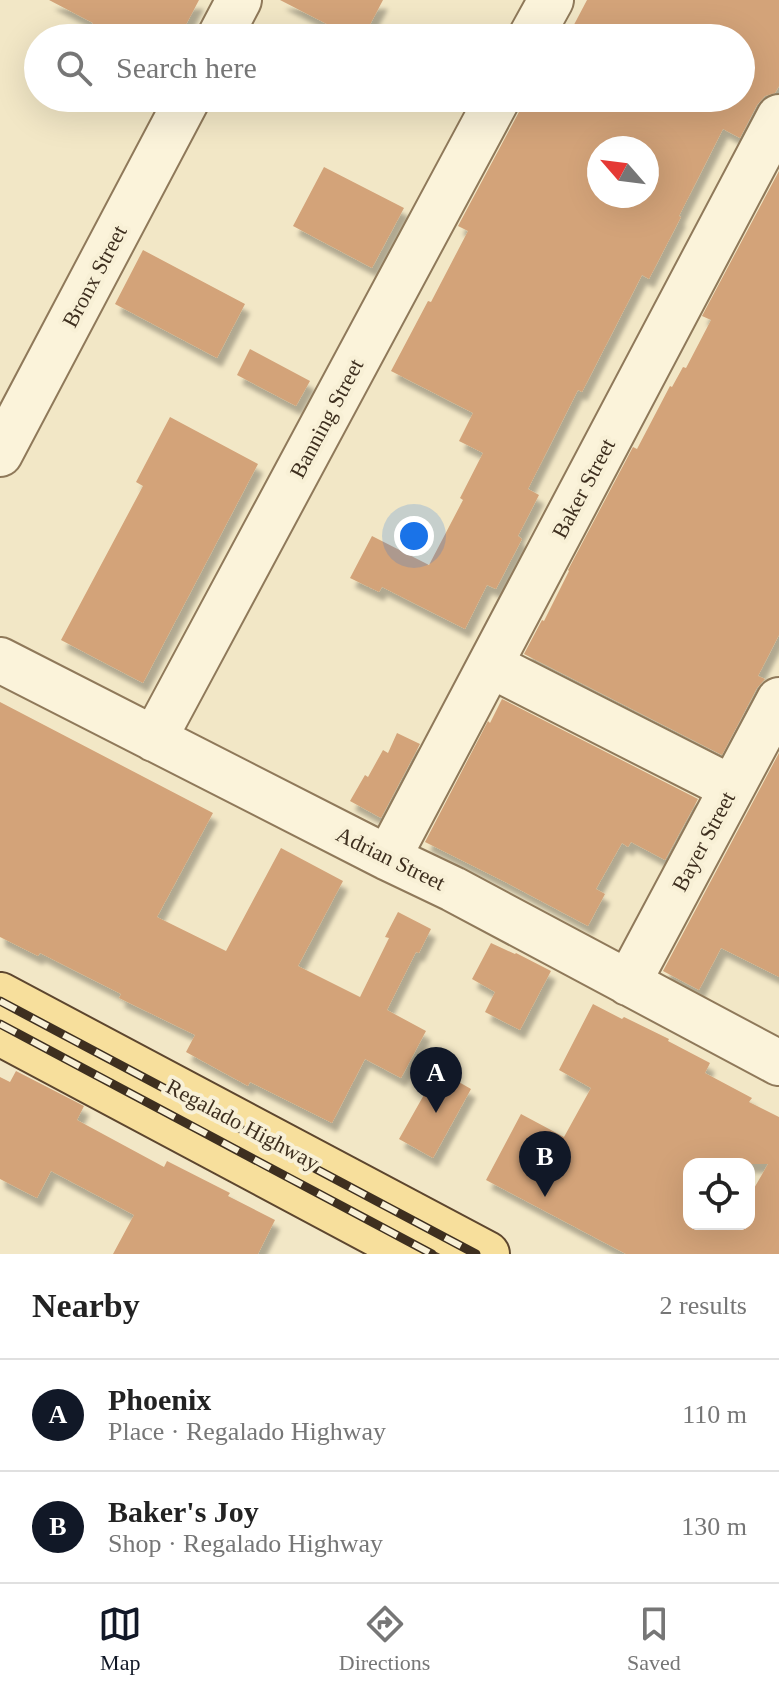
<!DOCTYPE html>
<meta charset="utf-8">
<style>
body{margin:0;font-family:"Times New Roman",serif;background:#f6f6f6;color:#222}
.controls{position:absolute;right:24px;bottom:24px;display:grid;overflow:hidden;border-radius:16px;box-shadow:0 8px 32px #0002}
.controls button{width:72px;height:72px;display:grid;place-items:center;padding:0;border:0;border-bottom:2px solid #e0e0e0;background:#fff;color:#222;font:40px sans-serif}
.compass{position:absolute;left:587px;top:136px;width:72px;height:72px;border-radius:50%;background:#fff;box-shadow:0 8px 32px #0002;rotate:298deg}
.you{position:absolute;left:414px;top:536px;width:28px;height:28px;margin:-20px;border:6px solid #fff;border-radius:50%;background:#1a73e8;box-shadow:0 0 0 12px #1a73e833}
.badge{display:grid;place-items:center;width:52px;height:52px;border-radius:50%;background:#111827;color:#fff;font-size:26px;font-weight:700}
.pin{position:absolute;translate:-50% -66px;filter:drop-shadow(0 2px 4px #0008)}
.pin::after{content:'';position:absolute;top:42px;width:28px;height:24px;background:inherit;clip-path:polygon(0 0,100% 0,50% 100%)}
.list{margin:0;padding:0;list-style:none}
h2{display:flex;justify-content:space-between;align-items:center;height:104px;margin:0;padding:0 32px;font-size:34px}
h2 small{font-size:26px;font-weight:400;color:#767676}
.list li{display:grid;grid-template-columns:52px 1fr auto;gap:24px;align-items:center;box-sizing:border-box;height:112px;padding:0 32px;border-top:2px solid #e0e0e0}
.list b{display:block;font-size:30px;white-space:nowrap}
.list p{margin:0;font-size:26px;white-space:nowrap;color:#767676}
.list em{font-size:26px;font-style:normal;color:#767676}
.icon{flex:none;width:44px;height:44px;fill:none;stroke:currentColor;stroke-width:2;stroke-linecap:round;stroke-linejoin:round}
.map{position:relative;flex:none;width:779px;height:1254px;overflow:hidden}
.search{position:absolute;background:#fff;box-shadow:0 8px 32px #0002;left:24px;right:24px;top:24px;height:88px;display:flex;align-items:center;gap:20px;box-sizing:border-box;padding:0 28px;border-radius:44px;color:#767676;font-size:30px}
.sheet{height:328px;background:#fff}
nav{display:flex;justify-content:space-around;align-items:center;box-sizing:border-box;height:112px;border-top:2px solid #e0e0e0;background:#fff;font-size:22px;color:#767676}
nav a{display:grid;justify-items:center;gap:4px}
nav .on{color:#111827}
.map>svg:first-child{display:block}
.building{fill:#d3a379;fill-rule:evenodd;filter:url(#shadow)}
.lines{fill:none;stroke-linecap:round;stroke-linejoin:round}
.minor-casing{stroke:#8f795a;stroke-width:48}
.major-casing{stroke:#5d462e;stroke-width:48}
.minor{stroke:#fbf3da;stroke-width:44}
.major{stroke:#f7df9c;stroke-width:44}
.rail-casing{stroke:#3e2f1f;stroke-width:9}
.rail{stroke:#f8f0d6;stroke-width:6;stroke-dasharray:18;stroke-linecap:butt}
.labels{text-anchor:middle;stroke-width:8;stroke-linejoin:round;paint-order:stroke}
.street-label{font-size:22px;fill:#3e2f1f;stroke:#f8f0d6}
</style>
<div class="map">
<svg width="779" height="1254" viewBox="0 0 779 1254">
<defs>
<filter id="shadow"><feDropShadow dx="5" dy="9" stdDeviation="2" flood-color="#0004"/></filter>
</defs>
<rect width="100%" height="100%" fill="#f2e7c6"/>
<path class="building" d="M49 0H199L179 38H85L93 23Z
M280 0H383L363 38H354Z
M587 0H779V86L775 93 765 96 757 105 740 138 723 129 679 216 681 217 649 279 642 275 582 392 578 390 528 489 539 495 518 536 522 539 496 589 487 585 465 629 382 587 379 592 350 578 372 536 429 565 463 500 460 498 483 453 459 441 473 413 391 371 428 301 431 302 468 231 458 226 520 110 523 98H741V38H567ZM599 148H647V196H599Z
M324 167 404 208 372 268 293 226Z
M779 171V635L758 676 765 679 757 688 722 755 524 654 542 620 544 621 569 571 568 570 633 447 637 449 670 386 672 387 683 367 686 368 711 320 702 316Z
M143 250 245 304 217 358 115 304Z
M250 349 310 381 296 406 237 375Z
M170 417 258 464 143 683 61 640 143 486 136 482Z
M502 699 698 799 665 860 631 842 628 847 622 843 596 889 605 894 588 926 507 883 425 842 488 721 490 723Z
M0 702 213 813 157 917 226 951 281 848 343 881 298 966 360 997 389 938 385 937 398 912 431 929 419 953 416 952 387 1010 426 1031 401 1078 365 1059 332 1123 250 1082 248 1086 186 1052 195 1035 119 998 121 994 40 953 38 956 0 937Z
M397 733 420 744 381 818 350 801 365 775 368 777 383 750 388 753Z
M779 753V977L721 948 699 990 663 971Z
M491 943 515 954 516 953 551 971 520 1030 485 1012 495 992 472 979Z
M593 1004 622 1019 624 1017 669 1039 668 1041 710 1063 705 1073 752 1098 749 1102 779 1117V1254H626L486 1180 521 1114 564 1137 591 1088 559 1070ZM689 1164H768L749 1197V1224H689Z
M438 1070 471 1089 433 1158 399 1139Z
M16 1071 84 1106 77 1120 164 1167 167 1161 230 1193 228 1196 275 1220 258 1254H113L134 1215 51 1171 37 1198 0 1179V1077L10 1082Z"/>
<g class="lines">
<defs>
<path id="minor" d="M219 38 239 0
M530 38 551 0
M0 454 188 98
M0 660 388 858 453 889 779 1063
M490 665 732 788
M154 739 498 98
M388 858 779 117
M628 983 779 700"/>
<path id="major" d="M0 995 487 1254
M0 1033 414 1254"/>
</defs>
<use href="#minor" class="minor-casing"/>
<use href="#major" class="major-casing"/>
<use href="#minor" class="minor"/>
<use href="#major" class="major"/>
<defs>
<path id="rail" d="M0 1001 476 1254
M0 1024 432 1254"/>
</defs>
<use href="#rail" class="rail-casing"/>
<use href="#rail" class="rail"/>
</g>
<g class="labels">
<g class="street-label">
<text transform="translate(94 276) rotate(-62)" y="8">Bronx Street</text>
<text transform="translate(326 418) rotate(-62)" y="8">Banning Street</text>
<text transform="translate(583 488) rotate(-62)" y="8">Baker Street</text>
<text transform="translate(703 841) rotate(-62)" y="8">Bayer Street</text>
<text transform="translate(391 858) rotate(26)" y="8">Adrian Street</text>
<text transform="translate(243 1124) rotate(28)" y="8">Regalado Highway</text>
</g>
</g>
</svg>
<div class="controls">
<button><svg class="icon" aria-label="locate" viewBox="0 0 24 24"><circle cx="12" cy="12" r="6"/><path d="M12 2v4M12 18v4M2 12h4M18 12h4"/></svg></button>
</div>
<svg class="compass" viewBox="-18 -18 36 36"><path d="M0-13l5 13h-10z" fill="#e53935"/><path d="M0 13l5-13h-10z" fill="#767676"/></svg>
<div class="you"></div>
<div class="pin badge" style="left:436px;top:1113px">A</div>
<div class="pin badge" style="left:545px;top:1197px">B</div>
<div class="search"><svg class="icon" aria-label="search" viewBox="0 0 24 24"><circle cx="10" cy="10" r="6"/><path d="M15 15l6 6"/></svg>Search here</div>
</div>
<section class="sheet">
<h2>Nearby<small>2 results</small></h2>
<ul class="list">
<li><span class="badge">A</span><div><b>Phoenix</b><p>Place · Regalado Highway</p></div><em>110 m</em></li>
<li><span class="badge">B</span><div><b>Baker's Joy</b><p>Shop · Regalado Highway</p></div><em>130 m</em></li>
</ul>
</section>
<nav>
<a class="on"><svg class="icon" aria-label="map" viewBox="0 0 24 24"><path d="M3 6l6-2 6 2 6-2v14l-6 2-6-2-6 2zM9 4v14M15 6v14"/></svg>Map</a>
<a><svg class="icon" aria-label="directions" viewBox="0 0 24 24"><path d="M12 3l9 9-9 9-9-9zM9 14v-3h6M13 9l2 2-2 2"/></svg>Directions</a>
<a><svg class="icon" aria-label="saved" viewBox="0 0 24 24"><path d="M7 4h10v16l-5-4-5 4z"/></svg>Saved</a>
</nav>
